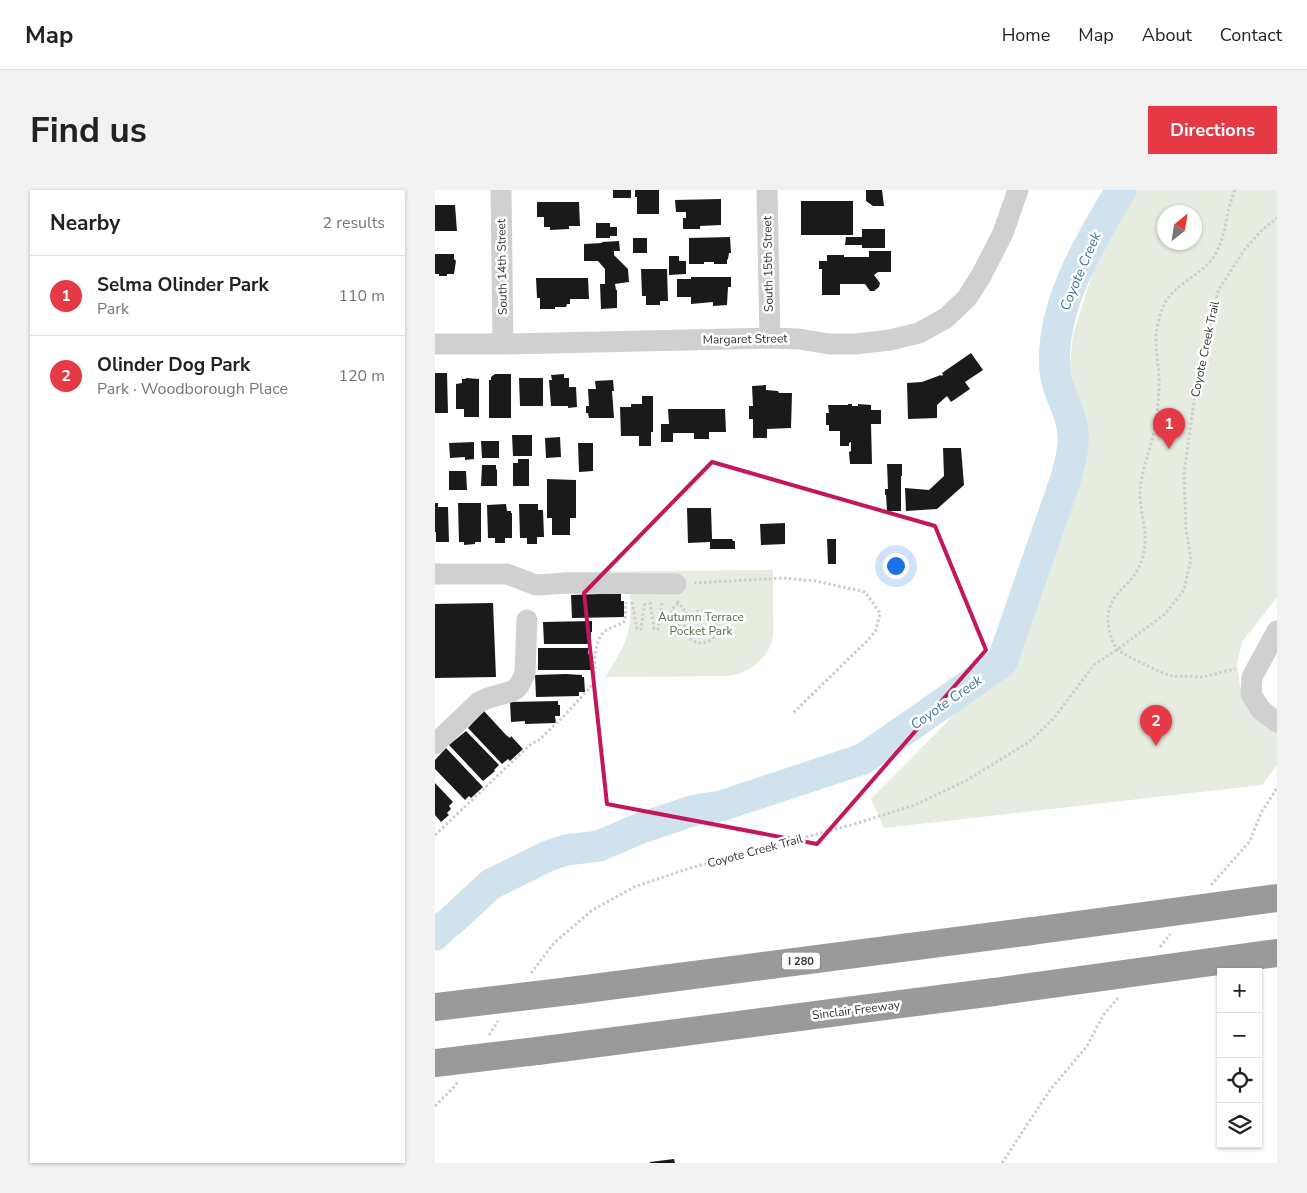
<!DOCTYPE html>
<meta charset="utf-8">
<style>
body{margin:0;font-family:"Nunito Sans",sans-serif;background:#f2f2f2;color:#222}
.controls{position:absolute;right:15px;bottom:15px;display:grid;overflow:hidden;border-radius:0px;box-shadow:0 1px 4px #0004}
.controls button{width:45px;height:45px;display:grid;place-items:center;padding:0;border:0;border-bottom:1px solid #e0e0e0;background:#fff;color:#222;font:25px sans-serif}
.compass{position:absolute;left:722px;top:15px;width:45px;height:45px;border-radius:50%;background:#fff;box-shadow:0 1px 4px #0004;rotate:30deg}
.you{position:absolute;left:460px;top:375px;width:18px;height:18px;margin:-12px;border:4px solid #fff;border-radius:50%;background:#1a73e8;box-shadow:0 0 0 8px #1a73e833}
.badge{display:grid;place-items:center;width:32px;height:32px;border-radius:50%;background:#e63946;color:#fff;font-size:16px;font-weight:700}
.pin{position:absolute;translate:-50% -41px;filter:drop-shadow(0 1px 2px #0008)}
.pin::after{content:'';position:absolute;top:26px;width:18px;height:15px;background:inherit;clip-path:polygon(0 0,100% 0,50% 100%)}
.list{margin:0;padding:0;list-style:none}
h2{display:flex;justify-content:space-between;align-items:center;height:65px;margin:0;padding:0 20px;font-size:21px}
h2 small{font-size:16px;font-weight:400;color:#767676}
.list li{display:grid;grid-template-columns:32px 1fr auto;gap:15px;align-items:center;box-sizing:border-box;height:80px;padding:0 20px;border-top:1px solid #e0e0e0}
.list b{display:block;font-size:19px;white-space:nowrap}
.list p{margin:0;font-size:16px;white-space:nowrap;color:#767676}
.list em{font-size:16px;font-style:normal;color:#767676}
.icon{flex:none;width:28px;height:28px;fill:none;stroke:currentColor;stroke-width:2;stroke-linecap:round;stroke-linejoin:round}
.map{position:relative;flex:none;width:842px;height:973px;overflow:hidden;border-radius:0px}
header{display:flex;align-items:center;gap:30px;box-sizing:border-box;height:70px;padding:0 25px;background:#fff;border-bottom:1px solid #e0e0e0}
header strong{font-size:24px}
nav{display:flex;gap:28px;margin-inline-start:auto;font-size:18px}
.intro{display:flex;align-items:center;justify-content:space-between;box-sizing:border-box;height:120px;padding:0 30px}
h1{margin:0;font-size:35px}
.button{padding:12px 22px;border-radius:0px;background:#e63946;color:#fff;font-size:18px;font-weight:700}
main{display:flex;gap:30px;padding:0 30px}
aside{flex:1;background:#fff;border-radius:0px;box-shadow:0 1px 4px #0004}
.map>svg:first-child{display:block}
.green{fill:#e6ecdf;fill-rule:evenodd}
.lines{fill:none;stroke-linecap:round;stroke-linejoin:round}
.river{stroke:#cfe2ee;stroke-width:31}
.building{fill:#1a1a1a}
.path{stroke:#cdcdcd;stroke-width:3;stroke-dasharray:2.5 2.5;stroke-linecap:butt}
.minor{stroke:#d0d0d0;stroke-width:21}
.highway{stroke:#9a9a9a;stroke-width:28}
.highway-bridge{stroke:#9a9a9a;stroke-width:28}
.marked{fill:none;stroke:#c2185b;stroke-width:4;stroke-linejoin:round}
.labels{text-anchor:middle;stroke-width:5;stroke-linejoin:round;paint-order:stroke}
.shield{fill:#fff;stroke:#707070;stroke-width:1}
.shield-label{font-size:11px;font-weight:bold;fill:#333}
.street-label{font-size:12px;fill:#333;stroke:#fff}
.park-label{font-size:12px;fill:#56703f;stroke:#fff}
.water-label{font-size:14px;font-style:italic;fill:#3f7597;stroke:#fff}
</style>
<header>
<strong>Map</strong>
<nav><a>Home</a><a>Map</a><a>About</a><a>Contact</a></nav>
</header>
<div class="intro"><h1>Find us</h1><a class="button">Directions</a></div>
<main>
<aside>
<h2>Nearby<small>2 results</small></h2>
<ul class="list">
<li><span class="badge">1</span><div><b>Selma Olinder Park</b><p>Park</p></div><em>110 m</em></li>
<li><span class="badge">2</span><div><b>Olinder Dog Park</b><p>Park · Woodborough Place</p></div><em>120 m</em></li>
</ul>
</aside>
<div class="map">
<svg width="842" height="973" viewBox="0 0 842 973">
<rect width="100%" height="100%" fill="#fff"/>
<path class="green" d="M698 0H842V407L807 452 802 474 805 497 811 508 842 538V575L827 595 449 638 436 609 512 532 562 469 615 373 638 145 671 40ZM729 22H759V52H729Z
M338 380C338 393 338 406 338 419 338 428 339 437 338 446 334 470 313 484 291 486L170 487C181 470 194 451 195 430 196 420 195 411 195 402L127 385 125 382Z"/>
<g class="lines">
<path class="river" d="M0 745 8 737 15 732 56 694 113 666 131 660 164 656 206 638 260 620 286 616 428 569 567 472 631 288C636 268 642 250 635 228 631 213 621 197 620 181 614 118 655 52 686 0"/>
</g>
<path class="building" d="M178 0H196V8H178Z
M200 0H224V24H202V7H200Z
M431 0H447L449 16H438L431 11Z
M286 9V35L265 36V39H248V28H251V22H241L240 10Z
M366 11H418V45H366Z
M102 12H144L145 36H134V39L115 40V37H109V27H102Z
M0 15H20L22 41H0Z
M161 33H175V37H182V46H175V48H161Z
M427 39H450V58H427V55H410L411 47H427Z
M295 47 296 63H294L293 69 292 70V74H279V72H269V74H254V48Z
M198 48H212V63H198Z
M184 51 185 61H179V65L193 79 194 92 180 94 181 100H182V118L166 119 165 94H170V79L163 71H149V54L167 53V52Z
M434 61H456V82H443L439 85 445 93 444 97 439 101H435L430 94H405V105H387V79H384V71H392V65H409V67H434Z
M0 64H19V69L21 71 19 84H12V86H4V84H0Z
M234 66H244V71H251V84L234 85Z
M206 79H232L233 111H225V115H211V106H207Z
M256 87H296V97H293L292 115 278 116V112L256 114V107H242V89H256Z
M101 88H153L154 109H135V114H132L131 117H120V119H105V108H102Z
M536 163 548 180 530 192 535 199 516 212 512 206 502 215V228L473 229 472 193 487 192 503 186 506 185V186L508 185 507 183Z
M0 183H12L13 223H0Z
M60 184H76V228H54V190H56V187Z
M129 184V188H134V197H141L142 217 133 218V216H116L114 190H117L116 185Z
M31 188 44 189V227H29V219H21V194L27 193V189H31Z
M84 188H108V216H85Z
M178 190 179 201H177L179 228H154L153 223H151V216H154L153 199H161L160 191Z
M331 195V200L343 201 344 203H357L356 238 332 239V248H318V229H314V216H318L317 196Z
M207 206H218V242H216V256H204V246H186L185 217H196V214H207Z
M413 214H417V216H423V214L436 215V220H446V234H436L437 274H415L414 262 416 261V252L414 253V256H405V241H394V235H391V223H394L393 215H413Z
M233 219H290L291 242H274V249H259V243H238V252H226V234H234Z
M77 245H97V266H78Z
M125 247 126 267 111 268 110 248Z
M46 251H64V268H47Z
M39 252V269L30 270V267L15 268 14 253Z
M143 253H158V281L144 282Z
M508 258H526L529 295 502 319 471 321 470 298 494 300 509 286Z
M83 269H94V296H78V273H83Z
M452 274H467V286H466V321H452L451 305H450V299H453Z
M47 275H61V279L62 280V296H46Z
M14 281H31L32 300H14Z
M112 289 141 290V328H135V345H117V328H112Z
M0 313H3V317H13L14 352H1V342H0Z
M23 313H46V352H40V354L29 355V352H24Z
M71 314 72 321H76V323H77V348H70V353H60V348H53L52 315Z
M84 314H103V320H108L109 347H102V354H92V348H85Z
M252 318H276L277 349H297L298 351H300V359H275V352L253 353Z
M350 333V354L326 355 325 334Z
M392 349H401V374H393Z
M165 404H186V411H189V427L137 428 136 405Z
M58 413 61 487 0 488V414Z
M157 431V442H156V447H153V454H109L108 432Z
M103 458H153V464H156V480H103Z
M131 484 147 485V487H149L150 502H144V506L101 507 100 485Z
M123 511V515H125V526H120L121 533 90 534V531L76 532 75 512Z
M49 521 71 545 75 548 76 546 88 559 75 571 73 569 67 574 33 538Z
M31 541 64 575 59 580 60 581 48 591 14 555Z
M11 558 48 597 36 608 34 606 30 610 0 579V570Z
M0 593 18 612 14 616 16 619 12 623 14 625 6 632 0 625Z
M239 969 240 973H215V972Z"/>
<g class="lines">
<path class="path" d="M800 0C790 22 792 48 778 68 765 86 739 94 729 115 724 126 720 142 721 155 722 170 725 185 724 200 723 214 722 228 719 241 715 261 707 279 705 300 704 316 710 332 710 348 711 365 704 381 693 393 685 401 677 408 674 420 671 430 675 452 683 460 689 465 728 484 737 486 740 487 745 486 748 486 754 486 761 487 767 487 778 485 789 481 800 479
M259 393 348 388 381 391 430 402 445 423 441 440 433 450 358 523
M242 411 254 426
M197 412 202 439H206L210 411
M215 412 219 439H223L227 413
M243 413 237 419V447H240L248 425 251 423
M250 437a16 16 0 1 1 32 0a16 16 0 1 1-32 0Z
M0 645 97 553 103 551 128 527 159 493C160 480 158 451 169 442 173 438 183 436 190 431L191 412
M776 695 815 651 826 623 842 598
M725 757 735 744
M96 783 119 753 156 721 199 697 255 678 423 633 480 615 532 590 594 552 619 528 659 475 683 459 730 424 749 400 756 369 751 340 749 284 760 205 778 117 784 99 810 59 827 40 842 28
M54 845 63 831
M0 916 18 898 23 892
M567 973 615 900 652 856 669 824 683 808"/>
<path class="minor" d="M66 0 68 154
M332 0 335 148
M0 154H68L335 148 364 149 394 154H421L455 150 484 143 511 128 532 108 546 86 568 43 583 0
M0 384H72L101 395 133 393 241 394
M842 441 817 487 816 504 826 520 842 532
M0 554 44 512 53 508 75 502 81 499 85 494 90 483 92 430"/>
<path class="highway" d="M135 801 597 741
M102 861 559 802"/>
<path class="highway-bridge" d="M597 741 842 708
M559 802 842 763
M0 817 135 801
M0 873 102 861"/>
</g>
<path class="marked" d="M277 272 500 336 551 460 382 654 172 614 149 403Z"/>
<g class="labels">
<rect class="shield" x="347" y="762.5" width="38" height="17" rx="4"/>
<g class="shield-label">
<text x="366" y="775">I 280</text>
</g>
<g class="street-label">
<text transform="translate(333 74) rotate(-91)" y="4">South 15th Street</text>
<text transform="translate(67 77) rotate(-91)" y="4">South 14th Street</text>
<text transform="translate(310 149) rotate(-1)" y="4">Margaret Street</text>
<text transform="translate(770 159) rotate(-78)" y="4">Coyote Creek Trail</text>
<text transform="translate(320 661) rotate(-15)" y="4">Coyote Creek Trail</text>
<text transform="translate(421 820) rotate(-7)" y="4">Sinclair Freeway</text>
</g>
<g class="park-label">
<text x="266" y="431">Autumn Terrace<tspan x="266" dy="14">Pocket Park</tspan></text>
</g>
<g class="water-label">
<text transform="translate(645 81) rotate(-67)" y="5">Coyote Creek</text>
<text transform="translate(511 512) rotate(-35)" y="5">Coyote Creek</text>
</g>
</g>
</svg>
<div class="controls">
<button>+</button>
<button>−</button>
<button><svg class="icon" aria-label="locate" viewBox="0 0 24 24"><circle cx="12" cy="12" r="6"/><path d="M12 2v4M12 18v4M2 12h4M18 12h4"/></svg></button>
<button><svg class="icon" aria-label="layers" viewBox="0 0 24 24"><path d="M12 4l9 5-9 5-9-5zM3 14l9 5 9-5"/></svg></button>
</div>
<svg class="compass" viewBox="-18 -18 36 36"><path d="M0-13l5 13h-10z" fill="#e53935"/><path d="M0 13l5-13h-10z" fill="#767676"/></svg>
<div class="you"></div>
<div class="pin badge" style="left:734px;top:259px">1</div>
<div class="pin badge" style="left:721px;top:556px">2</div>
</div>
</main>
